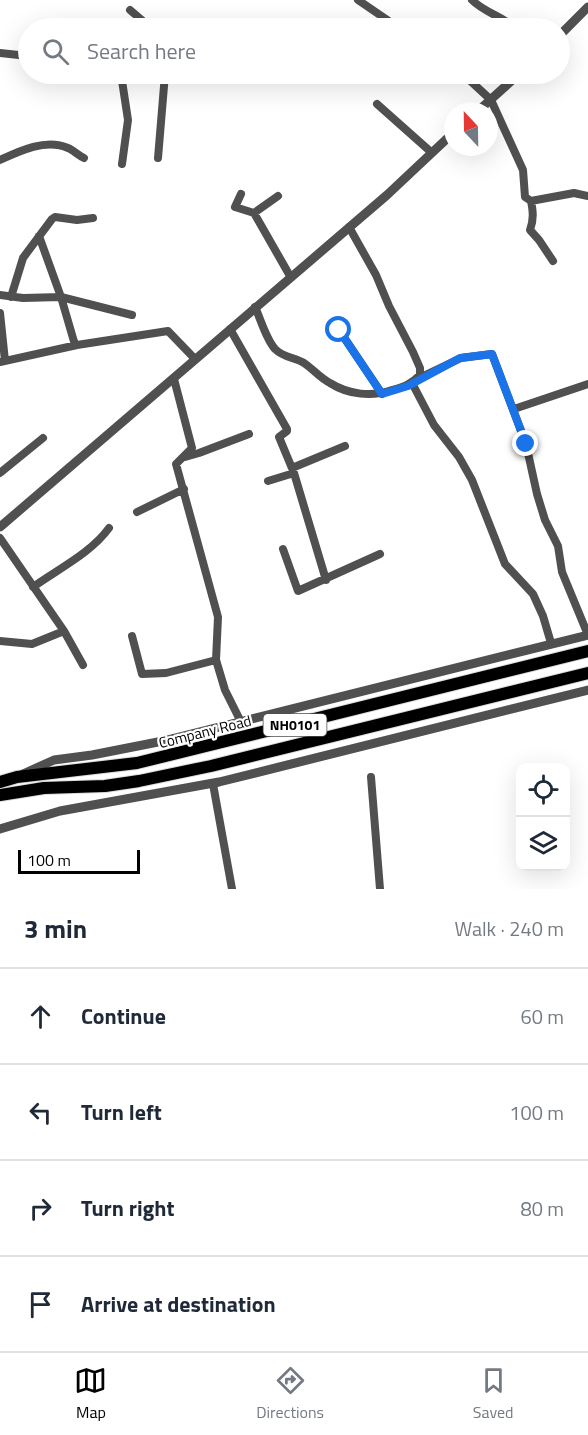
<!DOCTYPE html>
<meta charset="utf-8">
<style>
body{margin:0;font-family:"Titillium Web",sans-serif;background:#f2f2f3;color:#1f2937}
.controls{position:absolute;right:18px;bottom:18px;display:grid;overflow:hidden;border-radius:12px;box-shadow:0 6px 24px #0002}
.controls button{width:54px;height:54px;display:grid;place-items:center;padding:0;border:0;border-bottom:2px solid #e0e1e3;background:#fff;color:#1f2937;font:30px sans-serif}
.compass{position:absolute;left:444px;top:102px;width:54px;height:54px;border-radius:50%;background:#fff;box-shadow:0 6px 24px #0002;rotate:338deg}
.scale{position:absolute;left:18px;bottom:15px;width:122px;box-sizing:border-box;padding-left:6px;border:3px solid #000;border-top:0;font-size:16px;line-height:21px;white-space:nowrap;color:#000;-webkit-text-stroke:4px #fff;paint-order:stroke}
.stop{position:absolute;width:18px;height:18px;margin:-14px;border:4px solid #1a73e8;border-radius:50%;background:#fff}
.stop.end{background:#1a73e8;border-color:#fff;box-shadow:0 2px 6px #0008}
.list{margin:0;padding:0;list-style:none}
h2{display:flex;justify-content:space-between;align-items:center;height:78px;margin:0;padding:0 24px;font-size:26px}
h2 small{font-size:20px;font-weight:400;color:#747a83}
.list li{display:grid;grid-template-columns:39px 1fr auto;gap:18px;align-items:center;box-sizing:border-box;height:96px;padding:0 24px;border-top:2px solid #e0e1e3}
.list b{display:block;font-size:22px;white-space:nowrap}
.list em{font-size:20px;font-style:normal;color:#747a83}
.icon{flex:none;width:33px;height:33px;fill:none;stroke:currentColor;stroke-width:2;stroke-linecap:round;stroke-linejoin:round}
.map{position:relative;flex:none;width:588px;height:889px;overflow:hidden}
.search{position:absolute;background:#fff;box-shadow:0 6px 24px #0002;left:18px;right:18px;top:18px;height:66px;display:flex;align-items:center;gap:15px;box-sizing:border-box;padding:0 21px;border-radius:33px;color:#747a83;font-size:22px}
.sheet{height:462px;background:#fff}
nav{display:flex;justify-content:space-around;align-items:center;box-sizing:border-box;height:84px;border-top:2px solid #e0e1e3;background:#fff;font-size:16px;color:#747a83}
nav a{display:grid;justify-items:center;gap:3px}
nav .on{color:#000}
.map>svg:first-child{display:block}
.lines{fill:none;stroke-linecap:round;stroke-linejoin:round}
.trunk-casing{stroke:#dbdbdb;stroke-width:14}
.minor{stroke:#505050;stroke-width:8}
.tertiary{stroke:#505050;stroke-width:9}
.trunk{stroke:#000;stroke-width:12}
.route{stroke:#1a73e8;stroke-width:8}
.labels{text-anchor:middle;stroke-width:4.5;stroke-linejoin:round;paint-order:stroke}
.shield{fill:#fff;stroke:#4c4c4c;stroke-width:1.5}
.shield-label{font-size:14px;font-weight:bold;fill:#000}
.street-label{font-size:15px;fill:#000;stroke:#fff}
</style>
<div class="map">
<svg width="588" height="889" viewBox="0 0 588 889">
<rect width="100%" height="100%" fill="#fff"/>
<g class="lines">
<defs>
<path id="trunk" d="M0 782 17 777 137 763 588 651
M0 795 44 788 105 786 139 781 211 766 588 673"/>
</defs>
<use href="#trunk" class="trunk-casing"/>
<path class="minor" d="M358 0 399 28
M472 0C485 13 502 16 515 28
M130 10 151 28
M0 53 28 56
M121 74 128 120 122 164
M463 74 491 100 523 170 525 197 531 201C533 211 534 219 530 230L539 240 553 261
M377 104 431 152
M158 158 165 74
M0 160C19 151 46 138 68 148 73 150 78 155 84 158
M241 194 235 207 254 213 290 276
M531 201 574 193 588 196
M254 213 278 196
M39 236 61 297 75 345
M0 295 23 298 61 297 132 315
M11 297 23 258 52 219 55 217 77 220 93 218
M255 307C261 320 266 339 275 349 284 358 294 357 304 363 313 369 320 378 330 383 349 395 372 397 392 390 403 387 412 384 420 375V368L413 352 389 306 376 275 349 227
M0 313 5 361
M230 329 287 429V431L279 437 294 473 326 580
M339 330 382 394
M0 362 77 345 168 331 195 359
M174 379 192 448 176 464 218 617 216 660 225 690 240 720
M417 379 461 358 492 354 526 444 537 494 545 520 558 546 562 572 588 635
M412 383 434 425 459 457 472 480 505 564 533 594 543 616 551 643
M514 409 588 384
M185 457 199 453 249 434
M292 468 345 446
M0 473 43 438
M268 481 294 473
M137 512 184 489
M0 538 64 631 83 665
M283 549 298 591 380 554
M33 587C58 569 91 553 109 528
M132 636 142 674 166 673 216 660
M0 641 32 644 64 631
M371 777 380 889
M213 784 232 889"/>
<path class="tertiary" d="M560 35 588 7
M478 111 519 74
M0 527 387 195 453 133
M23 774 54 760 92 755 163 741 588 635
M0 829 60 811 219 782 588 690"/>
<use href="#trunk" class="trunk"/>
</g>
<g class="lines">
<path class="route" d="M339 330 382 394 408 386 460 358 492 354 526 444"/>
</g>
<g class="labels">
<rect class="shield" x="263.5" y="714" width="63" height="22" rx="4.5"/>
<g class="shield-label">
<text x="295" y="730">NH0101</text>
</g>
<g class="street-label">
<text transform="translate(205 732) rotate(-14)" y="5">Company Road</text>
</g>
</g>
</svg>
<div class="controls">
<button><svg class="icon" aria-label="locate" viewBox="0 0 24 24"><circle cx="12" cy="12" r="6"/><path d="M12 2v4M12 18v4M2 12h4M18 12h4"/></svg></button>
<button><svg class="icon" aria-label="layers" viewBox="0 0 24 24"><path d="M12 4l9 5-9 5-9-5zM3 14l9 5 9-5"/></svg></button>
</div>
<svg class="compass" viewBox="-18 -18 36 36"><path d="M0-13l5 13h-10z" fill="#e53935"/><path d="M0 13l5-13h-10z" fill="#747a83"/></svg>
<div class="scale">100 m</div>
<div class="stop" style="left:339px;top:330px"></div>
<div class="stop end" style="left:526px;top:444px"></div>
<div class="search"><svg class="icon" aria-label="search" viewBox="0 0 24 24"><circle cx="10" cy="10" r="6"/><path d="M15 15l6 6"/></svg>Search here</div>
</div>
<section class="sheet">
<h2>3 min<small>Walk · 240 m</small></h2>
<ul class="list">
<li><svg class="icon" aria-label="ahead" viewBox="0 0 24 24"><path d="M12 20V5M6 11l6-6 6 6"/></svg><div><b>Continue</b></div><em>60 m</em></li>
<li><svg class="icon" aria-label="left" viewBox="0 0 24 24"><path d="M17 20v-9H6M10 6l-5 5 5 5"/></svg><div><b>Turn left</b></div><em>100 m</em></li>
<li><svg class="icon" aria-label="right" viewBox="0 0 24 24"><path d="M7 20v-9h11M14 6l5 5-5 5"/></svg><div><b>Turn right</b></div><em>80 m</em></li>
<li><svg class="icon" aria-label="arrive" viewBox="0 0 24 24"><path d="M6 21V4h12l-3 4 3 4H6"/></svg><div><b>Arrive at destination</b></div></li>
</ul>
</section>
<nav>
<a class="on"><svg class="icon" aria-label="map" viewBox="0 0 24 24"><path d="M3 6l6-2 6 2 6-2v14l-6 2-6-2-6 2zM9 4v14M15 6v14"/></svg>Map</a>
<a><svg class="icon" aria-label="directions" viewBox="0 0 24 24"><path d="M12 3l9 9-9 9-9-9zM9 14v-3h6M13 9l2 2-2 2"/></svg>Directions</a>
<a><svg class="icon" aria-label="saved" viewBox="0 0 24 24"><path d="M7 4h10v16l-5-4-5 4z"/></svg>Saved</a>
</nav>
